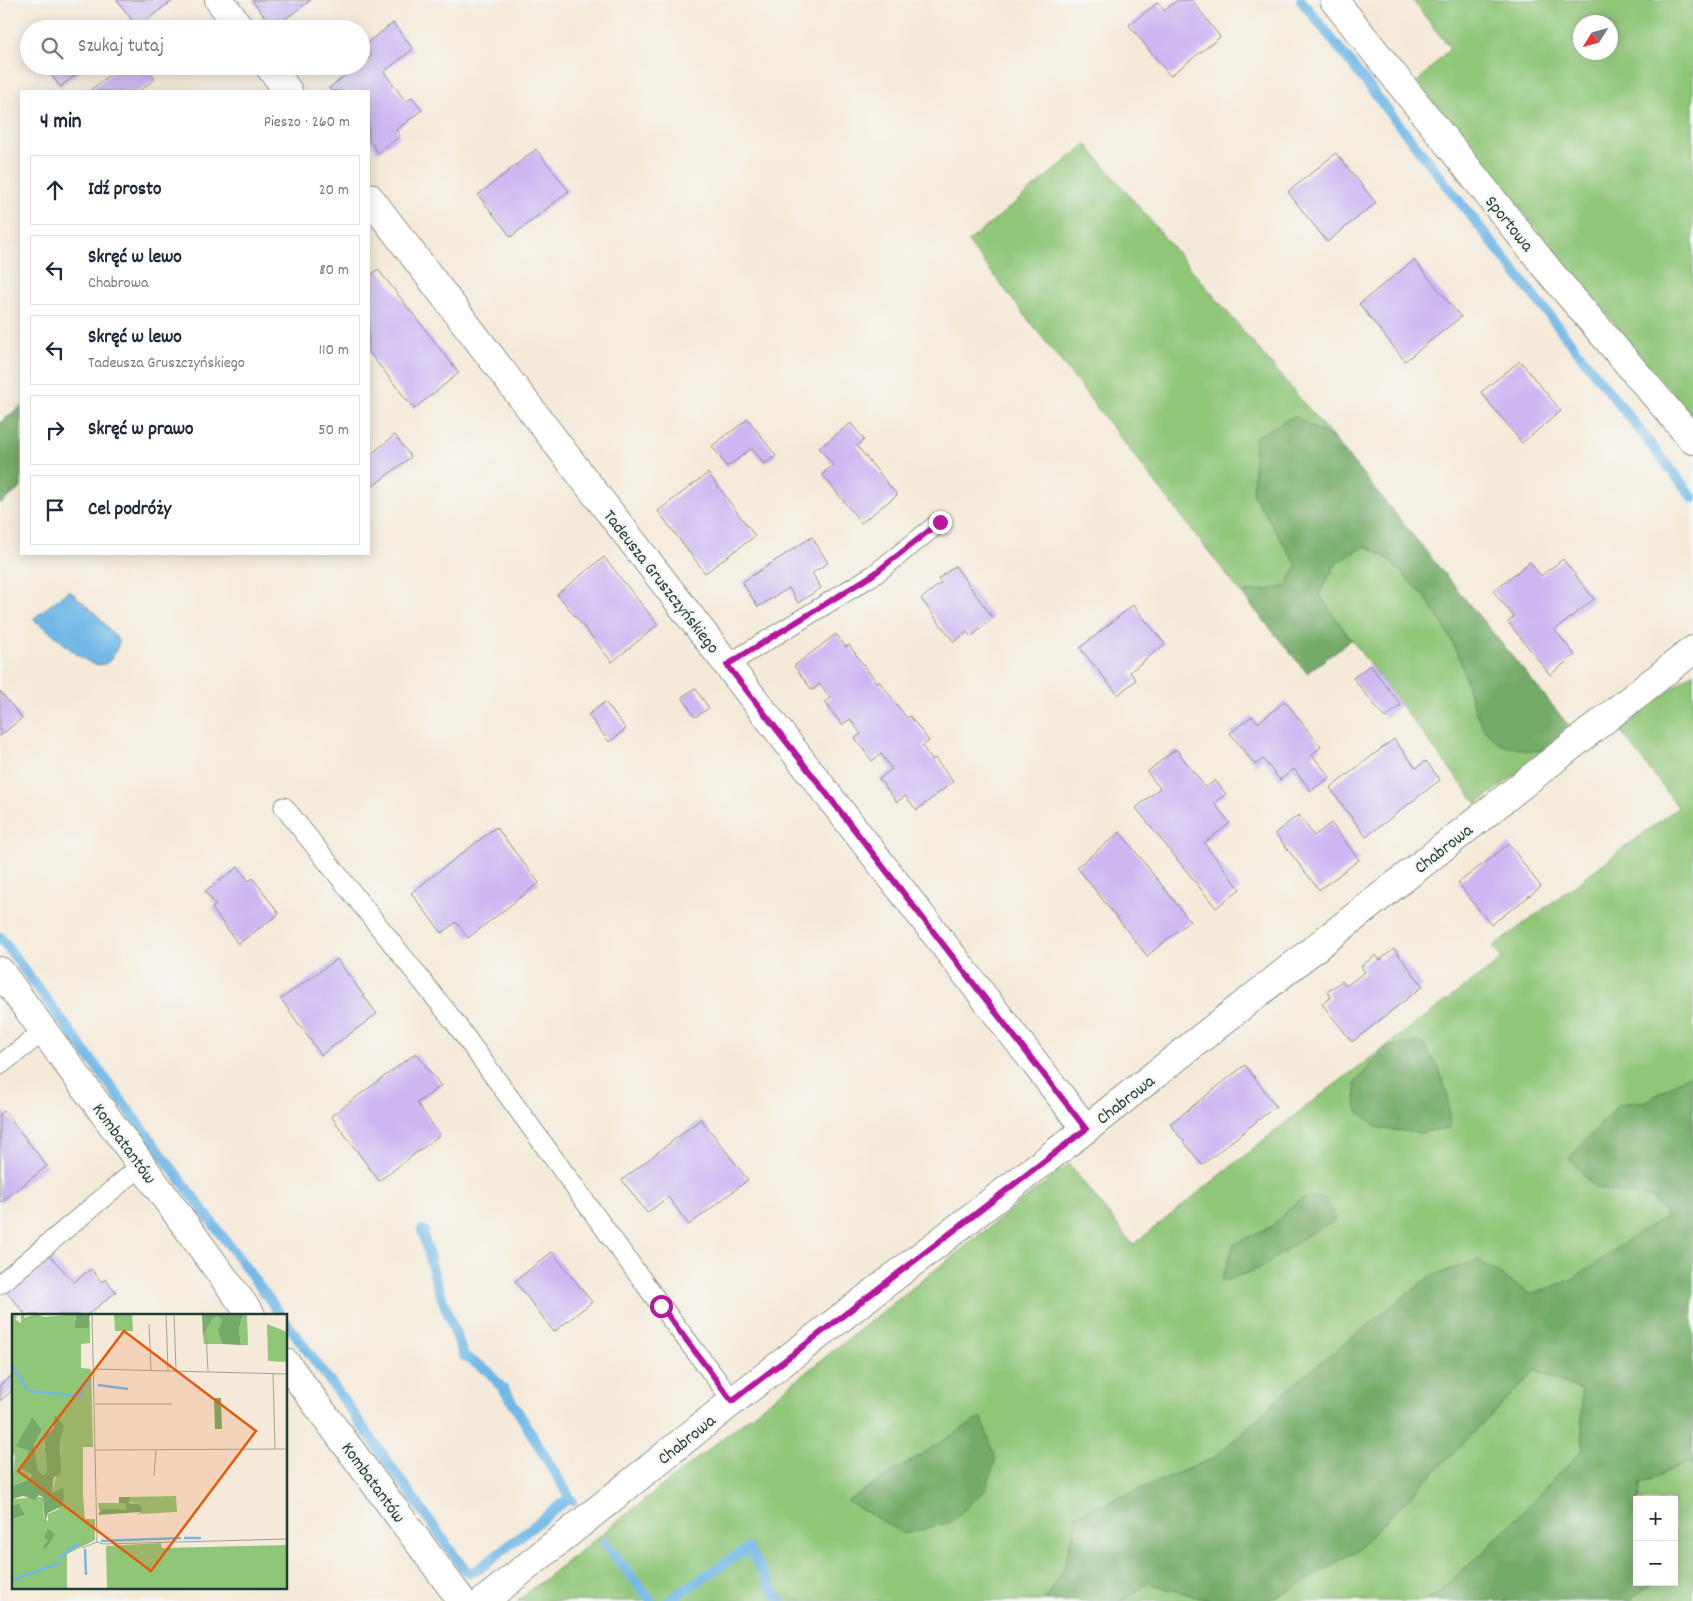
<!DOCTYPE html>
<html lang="pl">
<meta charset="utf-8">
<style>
body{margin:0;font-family:Dekko,sans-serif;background:#f6f6f7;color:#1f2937}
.controls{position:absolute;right:15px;bottom:15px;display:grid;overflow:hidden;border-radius:0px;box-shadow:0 2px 12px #0003}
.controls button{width:45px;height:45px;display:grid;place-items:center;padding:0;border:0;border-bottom:1px solid #e0e1e3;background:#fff;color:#1f2937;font:25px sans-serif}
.compass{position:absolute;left:1573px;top:15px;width:45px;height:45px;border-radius:50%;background:#fff;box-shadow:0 2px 12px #0003;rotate:233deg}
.stop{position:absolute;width:15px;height:15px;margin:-11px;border:4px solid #b5179e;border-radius:50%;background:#fff}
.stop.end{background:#b5179e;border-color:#fff;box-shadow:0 1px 5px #0008}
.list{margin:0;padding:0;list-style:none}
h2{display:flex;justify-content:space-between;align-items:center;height:65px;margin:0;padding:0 20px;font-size:21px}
h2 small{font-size:16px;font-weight:400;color:#747a83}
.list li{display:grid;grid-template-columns:32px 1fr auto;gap:15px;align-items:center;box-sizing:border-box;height:70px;margin:0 10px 10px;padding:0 10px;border:1px solid #e0e1e3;border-radius:0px}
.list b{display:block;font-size:19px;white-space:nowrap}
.list p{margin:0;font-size:16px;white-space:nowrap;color:#747a83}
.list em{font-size:16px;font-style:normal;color:#747a83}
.icon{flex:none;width:28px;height:28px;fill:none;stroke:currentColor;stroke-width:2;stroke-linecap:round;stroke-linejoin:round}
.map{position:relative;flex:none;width:1693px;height:1601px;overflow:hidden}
.search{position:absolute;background:#fff;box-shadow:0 2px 12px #0003;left:20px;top:20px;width:350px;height:55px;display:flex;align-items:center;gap:12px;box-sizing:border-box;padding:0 18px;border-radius:28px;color:#747a83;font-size:19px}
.panel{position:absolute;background:#fff;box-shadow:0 2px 12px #0003;left:20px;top:90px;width:350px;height:465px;border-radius:0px}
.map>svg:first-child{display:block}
.green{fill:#90c678;stroke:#588256;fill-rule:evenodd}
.forest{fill:#74ab68;stroke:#4a744e}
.water{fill:#70b8e8;stroke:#487a8e}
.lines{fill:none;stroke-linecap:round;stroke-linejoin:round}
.stream{stroke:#70b8e8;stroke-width:10}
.building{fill:#ccb7f2}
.service-casing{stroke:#8a9486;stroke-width:21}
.minor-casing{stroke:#8a9486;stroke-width:30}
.service{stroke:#fff;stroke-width:19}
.minor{stroke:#fff;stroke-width:28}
.route{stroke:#b5179e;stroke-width:6}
.labels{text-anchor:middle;stroke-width:5;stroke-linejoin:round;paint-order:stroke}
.street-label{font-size:18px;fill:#1f3d34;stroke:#f6f6f2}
.inset-river{fill:none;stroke:#70b8e8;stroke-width:2.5}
.inset-road{fill:none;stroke:#9fa597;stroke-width:1}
.view{fill:#e8590c;fill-opacity:0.15;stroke:#e8590c;stroke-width:2.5}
.inset-edge{fill:none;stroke:#1f3d34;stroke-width:2.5}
</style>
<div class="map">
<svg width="1693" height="1601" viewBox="0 0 1693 1601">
<rect width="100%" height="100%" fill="#f6f6f2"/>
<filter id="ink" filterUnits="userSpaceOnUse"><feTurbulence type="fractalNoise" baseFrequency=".02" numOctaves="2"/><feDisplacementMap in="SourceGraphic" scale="10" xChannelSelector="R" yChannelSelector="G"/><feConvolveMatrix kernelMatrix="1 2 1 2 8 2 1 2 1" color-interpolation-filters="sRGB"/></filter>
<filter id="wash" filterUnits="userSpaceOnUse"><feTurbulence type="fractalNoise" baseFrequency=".0096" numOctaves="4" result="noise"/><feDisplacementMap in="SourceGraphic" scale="20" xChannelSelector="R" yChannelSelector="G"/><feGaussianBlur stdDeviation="1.12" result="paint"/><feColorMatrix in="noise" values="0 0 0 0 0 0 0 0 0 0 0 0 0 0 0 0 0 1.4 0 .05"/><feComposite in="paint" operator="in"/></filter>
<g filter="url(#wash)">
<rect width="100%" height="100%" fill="#f5ead9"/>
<path class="green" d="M1412 0H1693V417L1620 331 1417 82 1450 48ZM1610 22V52H1580V22Z
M1086 144 1334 439 1294 416 1253 495 1297 565 1286 587 1241 593 968 242Z
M1366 546 1387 558 1426 598 1448 633 1460 660 1473 705 1483 728 1548 750 1477 804 1370 665 1319 595 1337 562Z
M1693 672V1072L1647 1101 1619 1104 1595 1188 1652 1198 1667 1217 1638 1234 1575 1278 1531 1295 1478 1260 1429 1277 1305 1375 1214 1458 1077 1515 1064 1568 1044 1601H517L1069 1164 1133 1245 1309 1104 1502 959 1493 947 1678 807 1620 730ZM1421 1042 1438 1066 1448 1097ZM1300 1199 1335 1220 1309 1234 1261 1268 1221 1281 1234 1244 1270 1227Z
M1535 1371 1581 1390 1583 1449 1483 1553 1428 1601H1264L1289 1591 1357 1550Z
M1689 1462 1693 1465V1601H1628L1654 1582H1674V1500H1639L1640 1484Z
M1148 1583 1204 1599 1212 1601H1123Z"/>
<path class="forest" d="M21 406V488L0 504V423Z
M1294 416 1334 439 1570 727 1548 750 1528 751 1501 745 1483 728 1473 705 1460 659 1448 633 1426 598 1387 558 1366 546 1337 562 1319 594 1351 640 1307 673 1241 593 1286 587 1297 565 1253 495 1255 437Z
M1421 1042 1438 1066 1448 1097 1450 1128 1418 1133 1378 1128 1357 1110 1355 1083 1387 1046Z
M1693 1072V1465L1688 1462 1640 1484 1639 1500H1637V1582H1654L1628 1601H1428L1483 1553 1583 1449 1581 1390 1535 1371 1357 1550 1289 1591 1264 1601H1212L1148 1583 1123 1601H1044L1064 1568 1077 1515 1214 1458 1305 1375 1429 1277 1478 1260 1531 1295 1575 1278 1638 1233 1667 1217 1652 1198 1595 1188 1569 1158 1619 1104 1647 1101Z
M1325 1198 1336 1220 1309 1234 1261 1268 1221 1282 1234 1244 1270 1227 1300 1199Z
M981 1417 996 1459 986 1489 951 1522 904 1534 847 1501Z"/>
<path class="water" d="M69 590 98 616 119 641C108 684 82 659 61 641 52 633 43 626 33 619Z"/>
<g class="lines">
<path class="stream" d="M1301 0 1693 498
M0 937 281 1315
M425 1231 422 1230 436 1282 464 1356 488 1371 508 1395 572 1501
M286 1322 338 1392 464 1569 470 1573 479 1569 569 1498
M604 1542 651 1601
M668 1601 748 1548 780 1601"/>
</g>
<g id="blocks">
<path class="building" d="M117 0H173L137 27Z
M252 0H311L273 28Z
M1177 0H1192L1220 37 1170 76 1129 25 1158 2 1164 11Z
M393 23 413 49 384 72 406 102 412 97 422 110 396 130 400 136 378 153 369 140V91H331L329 88 358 66H361V64L372 56 364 45Z
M45 66H87L60 87Z
M121 66H145L155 79 139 91H89Z
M536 149 569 191 511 237 478 195Z
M1336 153 1376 203 1327 242 1288 192Z
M1414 260 1461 317 1405 361 1359 304Z
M378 269 459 373 414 409 369 352V277Z
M1520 361 1561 411 1522 443 1481 392Z
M748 419 776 456 764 464 752 448 727 467 712 446Z
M851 423 864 440 857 446 897 495 861 523 822 474 833 465 819 448Z
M395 435 411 457 369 489V456Z
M708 473 755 536 705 573 658 511Z
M812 537 828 563 812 573 821 588 798 603 789 588 758 607 742 582Z
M604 557 658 625 612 662 557 594Z
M1563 559 1594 599 1555 630 1575 655 1550 675 1508 622 1514 617 1493 591 1530 562 1541 576Z
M955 566 993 618 971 637 967 632 954 642 921 599 941 583 938 579Z
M1133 605 1165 644 1130 672 1136 680 1118 695 1080 648Z
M836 634 846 647 849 645 877 683 879 681 907 718 910 716 929 741 922 746 932 760 935 758 953 782 917 810 905 796 897 802 879 779 892 769 881 754 872 761 855 738 861 734 850 719 842 725 825 702 830 698 820 684 812 690 794 666Z
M1370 665 1401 705 1385 718 1353 678Z
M695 688 709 708 695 717 682 697Z
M0 691 22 718 0 736Z
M1285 701 1321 747 1312 755 1330 777 1311 791 1294 769 1280 780 1263 759 1255 765 1230 733 1252 716 1258 723Z
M605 702 626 729 609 742 588 715Z
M1394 739 1416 768 1426 761 1440 780 1366 837 1330 788Z
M1176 749 1206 788 1215 780 1226 794 1214 803 1230 823 1204 843 1240 889 1216 908 1136 808 1160 788 1147 772Z
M1299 815 1314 836 1331 823 1359 860 1319 890 1275 833Z
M496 827 539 883 468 938 456 922 442 933 411 893Z
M1120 832 1190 921 1147 956 1077 867Z
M1509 844 1541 887 1491 925 1458 883Z
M238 867 249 881 253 878 279 914 238 944 212 908 216 905 205 891Z
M1394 949 1423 986 1352 1042 1322 1004 1331 997 1327 992 1342 981 1346 986 1365 972 1361 966 1376 955 1380 960Z
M337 959 377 1014 321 1055 281 999Z
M416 1053 441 1086 417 1103 440 1135 379 1181 331 1116Z
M1245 1065 1276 1106 1202 1165 1170 1124Z
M4 1111 47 1166 0 1203V1114Z
M701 1119 748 1180 689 1225 668 1197 647 1213 622 1180Z
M552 1252 592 1302 554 1332 515 1281Z
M49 1255 74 1282 91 1269 102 1282 105 1279 116 1292 87 1315H26L5 1290Z
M14 1374V1389L0 1401V1385Z"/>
</g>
</g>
<g filter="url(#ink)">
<use href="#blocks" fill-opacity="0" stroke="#8a9486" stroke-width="1"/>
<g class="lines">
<defs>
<path id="service" d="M727 665 875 574 940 522
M284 807 453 1020 661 1306 733 1401
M0 1065 44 1031
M0 1284 141 1166"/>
<path id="minor" d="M219 0 241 29
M1334 0 1549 271 1693 440
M269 66 288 91
M369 197 584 479 1086 1129
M0 971 251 1315
M286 1363 462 1601
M484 1601 733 1401 1086 1129 1693 650"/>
</defs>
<use href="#service" class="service-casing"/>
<use href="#minor" class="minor-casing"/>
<use href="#service" class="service"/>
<use href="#minor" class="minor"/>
</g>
</g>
<g class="lines" filter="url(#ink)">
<path class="route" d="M661 1306 732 1401 1086 1129 727 665 874 574 940 522"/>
</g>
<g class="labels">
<g class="street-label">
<text transform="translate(1510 223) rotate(51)" y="6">Sportowa</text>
<text transform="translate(662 581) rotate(52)" y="6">Tadeusza Gruszczyńskiego</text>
<text transform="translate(1443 848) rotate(-38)" y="6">Chabrowa</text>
<text transform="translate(1125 1099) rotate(-38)" y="6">Chabrowa</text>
<text transform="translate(125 1143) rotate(54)" y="6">Kombatantów</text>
<text transform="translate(686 1439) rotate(-39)" y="6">Chabrowa</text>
<text transform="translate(374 1482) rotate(54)" y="6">Kombatantów</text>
</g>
</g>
<g transform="translate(12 1314)">
<rect width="275" height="275" fill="#f5ead9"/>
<path d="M0 0H5L4 6 9 9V0H13L12 4 24 0 32 3 64 0 63 6 78 7V29L69 30V54L79 55 81 133H71V181L73 205H83V226L55 240V275H0V205L13 201 7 189 0 192V185L31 183 32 205 36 207V200L47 195 40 179 49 139 46 103 32 124 35 158 31 161 26 158 22 130 30 116 18 106 9 127 17 137 18 165 0 172 3 142 0 138ZM102 0H120L121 17H103ZM231 0H235L236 31H229L227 15ZM206 2 210 7 211 30H192L191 22 201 4ZM255 10 275 18V48L256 47ZM164 182 165 198 125 200 129 198 125 190 115 187 118 183ZM86 189H113L114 196H87ZM149 229 150 234 275 231V275H95L94 232Z" fill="#90c678"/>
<path d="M64 0H78L76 14H63ZM190 0H231L227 15 229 31 211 30 206 17 210 7 206 2 201 4 191 22ZM202 84H209L210 115H203ZM43 101 52 112 48 126 49 155 48 161 42 163 40 179 51 174 52 182 50 192 36 199 33 209 31 183 27 181 23 186 11 182 0 185V172L18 165 19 160 10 155 17 137 4 132 20 103 30 116 22 130 26 157 31 161 35 158 32 124 42 113ZM107 183H118L117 189 125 190 130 193 129 198 86 201 89 195 114 196 113 189H107ZM7 189 13 201 0 205V192ZM36 215 43 220 33 236 31 232 36 227 32 223Z" fill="#74ab68"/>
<path class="inset-river" d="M0 51 16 77 69 82 70 71H79M86 71 116 75M172 224H189M89 227 169 224M73 235 74 261M47 245 63 231H68M0 266 48 249"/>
<path class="inset-road" d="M80 0 85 228M154 0 156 56M162 0 164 56M193 0 196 57M137 10 139 56M81 55 275 60M261 59 263 135M83 90H160M83 136 275 135M142 162 144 136M85 228 91 230 275 225M70 234 85 228"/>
<path class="view" d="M112 17 244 117 139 257 6 157Z"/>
<rect width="275" height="275" class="inset-edge"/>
</g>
</svg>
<div class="controls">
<button>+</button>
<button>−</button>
</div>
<svg class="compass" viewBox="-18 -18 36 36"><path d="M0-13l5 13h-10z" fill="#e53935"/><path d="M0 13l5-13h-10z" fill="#747a83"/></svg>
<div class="stop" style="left:661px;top:1306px"></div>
<div class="stop end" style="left:940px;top:522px"></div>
<div class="search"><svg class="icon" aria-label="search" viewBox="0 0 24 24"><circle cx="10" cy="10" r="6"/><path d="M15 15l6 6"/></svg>Szukaj tutaj</div>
<section class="panel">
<h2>4 min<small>Pieszo · 260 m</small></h2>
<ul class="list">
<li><svg class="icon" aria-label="ahead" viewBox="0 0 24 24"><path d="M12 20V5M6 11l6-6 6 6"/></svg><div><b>Idź prosto</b></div><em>20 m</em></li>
<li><svg class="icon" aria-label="left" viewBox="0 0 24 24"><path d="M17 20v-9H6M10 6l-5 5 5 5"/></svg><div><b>Skręć w lewo</b><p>Chabrowa</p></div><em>80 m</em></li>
<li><svg class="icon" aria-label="left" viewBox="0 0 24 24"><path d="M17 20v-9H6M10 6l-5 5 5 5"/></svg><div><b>Skręć w lewo</b><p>Tadeusza Gruszczyńskiego</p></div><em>110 m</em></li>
<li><svg class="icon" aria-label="right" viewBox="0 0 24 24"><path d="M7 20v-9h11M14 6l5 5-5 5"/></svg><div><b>Skręć w prawo</b></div><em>50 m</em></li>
<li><svg class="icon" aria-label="arrive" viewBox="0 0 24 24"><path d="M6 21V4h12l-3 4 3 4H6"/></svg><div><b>Cel podróży</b></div></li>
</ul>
</section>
</div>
